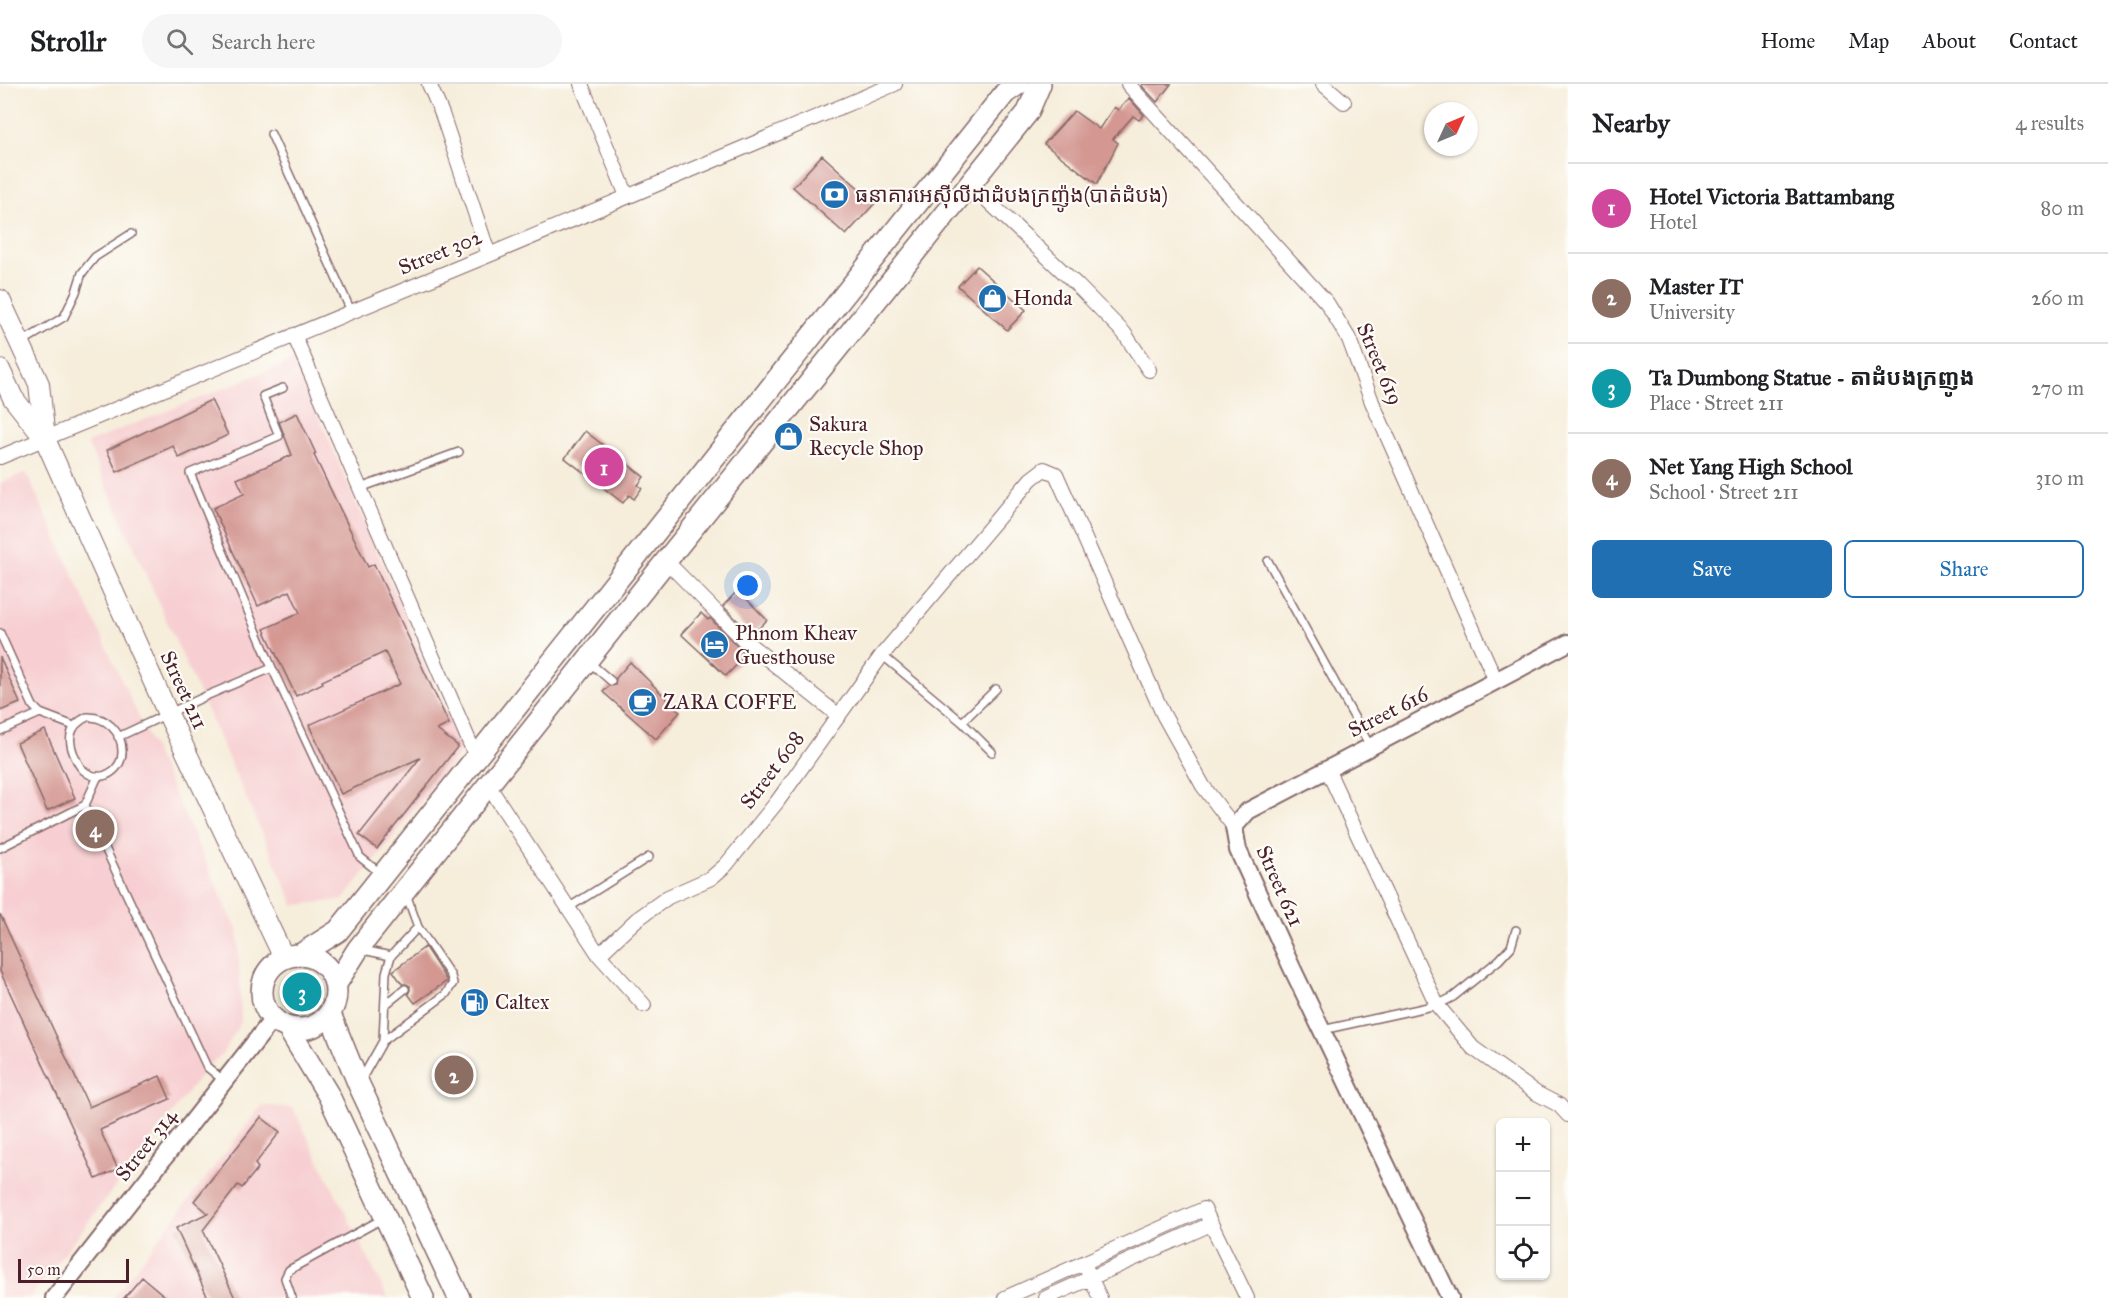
<!DOCTYPE html>
<meta charset="utf-8">
<style>
body{margin:0;font-family:"IM FELL Great Primer","Noto Sans Khmer",serif;background:#f6f6f6;color:#202124}
.controls{position:absolute;right:18px;bottom:18px;display:grid;overflow:hidden;border-radius:9px;box-shadow:0 2px 4px #0004}
.controls button{width:54px;height:54px;display:grid;place-items:center;padding:0;border:0;border-bottom:2px solid #e0e0e0;background:#fff;color:#202124;font:30px sans-serif}
.compass{position:absolute;left:1424px;top:18px;width:54px;height:54px;border-radius:50%;background:#fff;box-shadow:0 2px 4px #0004;rotate:46deg}
.scale{position:absolute;left:18px;bottom:15px;width:111px;box-sizing:border-box;padding-left:6px;border:3px solid #4a1f2b;border-top:0;font-size:16px;line-height:21px;white-space:nowrap;color:#4a1f2b;-webkit-text-stroke:4px #fdfcf7;paint-order:stroke}
.you{position:absolute;left:748px;top:502px;width:21px;height:21px;margin:-15px;border:4px solid #fff;border-radius:50%;background:#1a73e8;box-shadow:0 0 0 9px #1a73e833}
.badge{display:grid;place-items:center;width:39px;height:39px;border-radius:50%;background:#1f6fb2;color:#fff;font-size:20px;font-weight:700}
.pin{position:absolute;translate:-50% -50%;border:3px solid #fff;box-shadow:0 2px 6px #0006}
.list{margin:0;padding:0;list-style:none}
h2{display:flex;justify-content:space-between;align-items:center;height:78px;margin:0;padding:0 24px;font-size:26px}
h2 small{font-size:20px;font-weight:400;color:#757577}
.list li{display:grid;grid-template-columns:39px 1fr auto;gap:18px;align-items:center;box-sizing:border-box;height:90px;padding:0 24px;border-top:2px solid #e0e0e0}
.list b{display:block;font-size:22px;white-space:nowrap}
.list p{margin:0;font-size:20px;white-space:nowrap;color:#757577}
.list em{font-size:20px;font-style:normal;color:#757577}
.actions{display:flex;gap:12px;padding:18px 24px}
.actions a{flex:1;padding:14px 0;border:2px solid #1f6fb2;border-radius:9px;text-align:center;font-size:21px;color:#1f6fb2}
.actions .main{background:#1f6fb2;color:#fff}
.icon{flex:none;width:33px;height:33px;fill:none;stroke:currentColor;stroke-width:2;stroke-linecap:round;stroke-linejoin:round}
.map{position:relative;flex:none;width:1568px;height:1214px;overflow:hidden}
header{display:flex;align-items:center;gap:36px;box-sizing:border-box;height:84px;padding:0 30px;background:#fff;border-bottom:2px solid #e0e0e0}
header strong{font-size:28px}
nav{display:flex;gap:33px;margin-inline-start:auto;font-size:21px}
.search{width:420px;height:54px;background:#f6f6f6;display:flex;align-items:center;gap:15px;box-sizing:border-box;padding:0 21px;border-radius:33px;color:#757577;font-size:22px}
main{display:flex}
aside{flex:1;background:#fff}
.map>svg:first-child{display:block}
.built{fill:#f7cfd2}
.building{fill:#d49792}
.lines{fill:none;stroke-linecap:round;stroke-linejoin:round}
.service-casing{stroke:#866768;stroke-width:10}
.minor-casing{stroke:#866768;stroke-width:16}
.tertiary-casing{stroke:#866768;stroke-width:20}
.secondary-casing{stroke:#866768;stroke-width:22}
.primary-casing{stroke:#866768;stroke-width:24}
.service{stroke:#fff;stroke-width:7}
.minor{stroke:#fff;stroke-width:14}
.tertiary{stroke:#fff;stroke-width:16}
.secondary{stroke:#fff;stroke-width:20}
.primary{stroke:#fff;stroke-width:21}
.labels{text-anchor:middle;stroke-width:4.5;stroke-linejoin:round;paint-order:stroke}
.poi-label{font-size:21px;fill:#4a1f2b;stroke:#fdfcf7;text-anchor:start}
.street-label{font-size:21px;fill:#4a1f2b;stroke:#fdfcf7}
</style>
<header>
<strong>Strollr</strong>
<div class="search"><svg class="icon" aria-label="search" viewBox="0 0 24 24"><circle cx="10" cy="10" r="6"/><path d="M15 15l6 6"/></svg>Search here</div>
<nav><a>Home</a><a>Map</a><a>About</a><a>Contact</a></nav>
</header>
<main>
<div class="map">
<svg width="1568" height="1214" viewBox="0 0 1568 1214">
<rect width="100%" height="100%" fill="#fdfcf7"/>
<filter id="ink" filterUnits="userSpaceOnUse"><feTurbulence type="fractalNoise" baseFrequency=".0167" numOctaves="2"/><feDisplacementMap in="SourceGraphic" scale="12" xChannelSelector="R" yChannelSelector="G"/><feConvolveMatrix kernelMatrix="1 2 1 2 8 2 1 2 1" color-interpolation-filters="sRGB"/></filter>
<filter id="wash" filterUnits="userSpaceOnUse"><feTurbulence type="fractalNoise" baseFrequency=".008" numOctaves="4" result="noise"/><feDisplacementMap in="SourceGraphic" scale="24" xChannelSelector="R" yChannelSelector="G"/><feGaussianBlur stdDeviation="1.35" result="paint"/><feColorMatrix in="noise" values="0 0 0 0 0 0 0 0 0 0 0 0 0 0 0 0 0 1.4 0 .05"/><feComposite in="paint" operator="in"/></filter>
<g filter="url(#wash)">
<rect width="100%" height="100%" fill="#f6edda"/>
<path class="built" d="M294 276 463 665 343 816 294 821 87 359Z
M26 388 238 848 241 938 223 969 207 983 30 1214H0V399Z
M262 1021 293 1024 388 1214H113Z"/>
<g id="blocks">
<path class="building" d="M1143 0H1171L1157 18 1142 2Z
M1129 14 1144 31 1139 36 1133 32 1113 55 1118 59 1097 100 1044 60 1074 27 1099 45 1114 23 1118 26Z
M822 71 875 119 846 151 793 103Z
M977 182 1026 226 1007 246 958 202Z
M211 316 228 351 179 374 173 362 117 388 107 366Z
M297 329 316 370 314 371 368 483 374 480 449 640 437 646 458 662 377 765 359 751 420 674 341 710 309 641 400 600 385 568 322 597 323 599 296 612 264 545 300 529 290 507 258 522 213 424 244 410 237 395 292 371 279 338Z
M585 347 644 393 638 401 642 404 634 415 629 411 623 419 565 374Z
M738 506 767 536 752 551 723 522Z
M701 529 708 536 710 534 746 571 726 592 681 550Z
M0 573 20 619 0 627Z
M630 578 680 628 656 655 603 608 609 602 615 601 616 594Z
M45 646 75 714 47 727 17 659Z
M0 830 89 1023 160 992 170 1015 100 1046 118 1085 96 1095 0 887Z
M425 863 447 897 415 919 408 910 410 906V902L406 900H402L393 887Z
M261 1033 280 1048 255 1080 258 1084 242 1104 238 1101 203 1146 235 1214H208L176 1144 208 1129 194 1117Z
M142 1193 167 1214H124Z"/>
</g>
</g>
<g filter="url(#ink)">
<use href="#blocks" fill-opacity="0" stroke="#866768" stroke-width="1.5"/>
<g class="lines">
<defs>
<path id="service" d="M271 50 351 227
M22 258 64 233 76 208 82 189 95 173 131 150
M360 404 459 368
M1268 477 1370 662
M0 549 33 622 40 629 74 642
M882 571 962 638 996 605
M589 578 611 597
M272 584 360 773 380 789
M87 633C106 632 122 648 122 667 123 685 103 699 87 689 82 686 78 680 76 675 67 657 68 642 87 633Z
M962 638 992 668
M0 647 40 629
M118 653 206 612 272 584 190 389 279 352 263 312 283 304
M85 721 207 983 223 996
M0 764 85 721 98 692
M568 824 649 773
M363 866 391 872
M385 921 405 905
M1322 946 1437 921 1453 913 1499 876 1511 863 1516 846
M383 957 386 889 391 872 418 843
M361 996 383 957 446 910 453 899 451 892 418 843 406 810
M292 1214 285 1194 289 1186 384 1134"/>
<path id="minor" d="M429 0 442 30 489 171
M581 0 627 112
M1128 0 1327 219 1349 255 1372 318 1496 597
M1323 0 1344 18
M970 100 1076 200 1124 249 1149 286
M294 251 476 673
M0 373 489 171 895 0
M666 477 744 556 839 632
M1327 685 1437 921 1473 964 1536 1009 1559 1021 1568 1031
M488 701 599 871 644 921
M599 871 636 836 668 813 711 794 726 781 777 718 882 571 1031 395 1044 385 1056 390 1163 630 1203 702 1234 743
M1087 1186 1100 1214
M1005 1214 1204 1125 1247 1214
M1046 1214 1211 1140"/>
<path id="tertiary" d="M54 1214 273 935
M1450 1214 1292 884 1238 766 1234 743 1248 727 1568 559"/>
<path id="secondary" d="M0 216 39 300 45 355
M0 286 13 314 45 355 168 630 284 874"/>
<path id="primary" d="M262 908a37 37 0 1 1 74 0a37 37 0 1 1-74 0Z
M300 871 338 847 1005 9 1018 0
M336 900 358 865 666 477 1028 28 1040 0
M330 930 359 1001 459 1214
M288 944 329 1012 423 1214"/>
</defs>
<use href="#service" class="service-casing"/>
<use href="#minor" class="minor-casing"/>
<use href="#tertiary" class="tertiary-casing"/>
<use href="#secondary" class="secondary-casing"/>
<use href="#primary" class="primary-casing"/>
<use href="#service" class="service"/>
<use href="#minor" class="minor"/>
<use href="#tertiary" class="tertiary"/>
<use href="#secondary" class="secondary"/>
<use href="#primary" class="primary"/>
</g>
</g>
<defs>
<symbol id="bank-disc" viewBox="-11 -11 22 22"><circle r="9.5" fill="#1f6fb2" stroke="#fdfcf7"/><path d="M-6-4H6V4H-6ZM0-2.3a2.3 2.3 0 1 0 0 4.6a2.3 2.3 0 1 0 0-4.6Z" fill="#fff"/></symbol>
<symbol id="shop-disc" viewBox="-11 -11 22 22"><circle r="9.5" fill="#1f6fb2" stroke="#fdfcf7"/><path d="M-5-2.5h2.3a2.7 3.5 0 0 1 5.4 0H5L5.5 6h-11ZM-1.5-2.5h3a1.5 2.3 0 0 0-3 0Z" fill="#fff"/></symbol>
<symbol id="hotel-disc" viewBox="-11 -11 22 22"><circle r="9.5" fill="#1f6fb2" stroke="#fdfcf7"/><path d="M-6-4.5h1.5V1H6V5H4.5V3h-9V5H-6ZM-4 0a1.8 1.8 0 1 1 3.6 0ZM.5 0V-2.5h3Q6-2.5 6 0Z" fill="#fff"/></symbol>
<symbol id="cafe-disc" viewBox="-11 -11 22 22"><circle r="9.5" fill="#1f6fb2" stroke="#fdfcf7"/><path d="M-5.5-4.5H6V0H3Q3 3.5 0 3.5H-2.5Q-5.5 3.5-5.5 0ZM3-3.2v2h1.7v-2ZM-6 4.5H4V6H-6Z" fill="#fff"/></symbol>
<symbol id="fuel-disc" viewBox="-11 -11 22 22"><circle r="9.5" fill="#1f6fb2" stroke="#fdfcf7"/><path d="M-5.5-6h7V0h2V4h1.3V-2.5L3-4.5l.8-.8L6-3V5H2.5V1h-1V6h-7ZM-4.2-4.7v3.2H.2V-4.7Z" fill="#fff"/></symbol>
</defs>
<g fill-rule="evenodd">
<use href="#bank-disc" x="818" y="94" width="33" height="33"/>
<use href="#shop-disc" x="976" y="198" width="33" height="33"/>
<use href="#shop-disc" x="772" y="336" width="33" height="33"/>
<use href="#hotel-disc" x="698" y="544" width="33" height="33"/>
<use href="#cafe-disc" x="626" y="602" width="33" height="33"/>
<use href="#fuel-disc" x="458" y="902" width="33" height="33"/>
</g>
<g class="labels">
<g class="poi-label">
<text x="855" y="118">ធនាគារអេស៊ីលីដាដំបងក្រញ៉ូង(បាត់ដំបង)</text>
<text x="1013" y="221">Honda</text>
<text x="809" y="347">Sakura<tspan x="809" dy="24">Recycle Shop</tspan></text>
<text x="735" y="556">Phnom Kheav<tspan x="735" dy="24">Guesthouse</tspan></text>
<text x="663" y="625">ZARA COFFE</text>
<text x="495" y="925">Caltex</text>
</g>
<g class="street-label">
<text transform="translate(440 168) rotate(-22)" y="7">Street 302</text>
<text transform="translate(1380 280) rotate(67)" y="7">Street 619</text>
<text transform="translate(184 606) rotate(65)" y="7">Street 211</text>
<text transform="translate(1388 628) rotate(-27)" y="7">Street 616</text>
<text transform="translate(772 686) rotate(-53)" y="7">Street 608</text>
<text transform="translate(1280 802) rotate(66)" y="7">Street 621</text>
<text transform="translate(146 1061) rotate(-52)" y="7">Street 314</text>
</g>
</g>
</svg>
<div class="controls">
<button>+</button>
<button>−</button>
<button><svg class="icon" aria-label="locate" viewBox="0 0 24 24"><circle cx="12" cy="12" r="6"/><path d="M12 2v4M12 18v4M2 12h4M18 12h4"/></svg></button>
</div>
<svg class="compass" viewBox="-18 -18 36 36"><path d="M0-13l5 13h-10z" fill="#e53935"/><path d="M0 13l5-13h-10z" fill="#757577"/></svg>
<div class="scale">50 m</div>
<div class="you"></div>
<div class="pin badge" style="left:604px;top:383px;background:#d1479c">1</div>
<div class="pin badge" style="left:454px;top:991px;background:#8d6e63">2</div>
<div class="pin badge" style="left:302px;top:908px;background:#0f9aa8">3</div>
<div class="pin badge" style="left:95px;top:745px;background:#8d6e63">4</div>
</div>
<aside>
<h2>Nearby<small>4 results</small></h2>
<ul class="list">
<li><span class="badge" style="background:#d1479c">1</span><div><b>Hotel Victoria Battambang</b><p>Hotel</p></div><em>80 m</em></li>
<li><span class="badge" style="background:#8d6e63">2</span><div><b>Master IT</b><p>University</p></div><em>260 m</em></li>
<li><span class="badge" style="background:#0f9aa8">3</span><div><b>Ta Dumbong Statue - តាដំបងក្រញូង</b><p>Place · Street 211</p></div><em>270 m</em></li>
<li><span class="badge" style="background:#8d6e63">4</span><div><b>Net Yang High School</b><p>School · Street 211</p></div><em>310 m</em></li>
</ul>
<div class="actions"><a class="main">Save</a><a>Share</a></div>
</aside>
</main>
